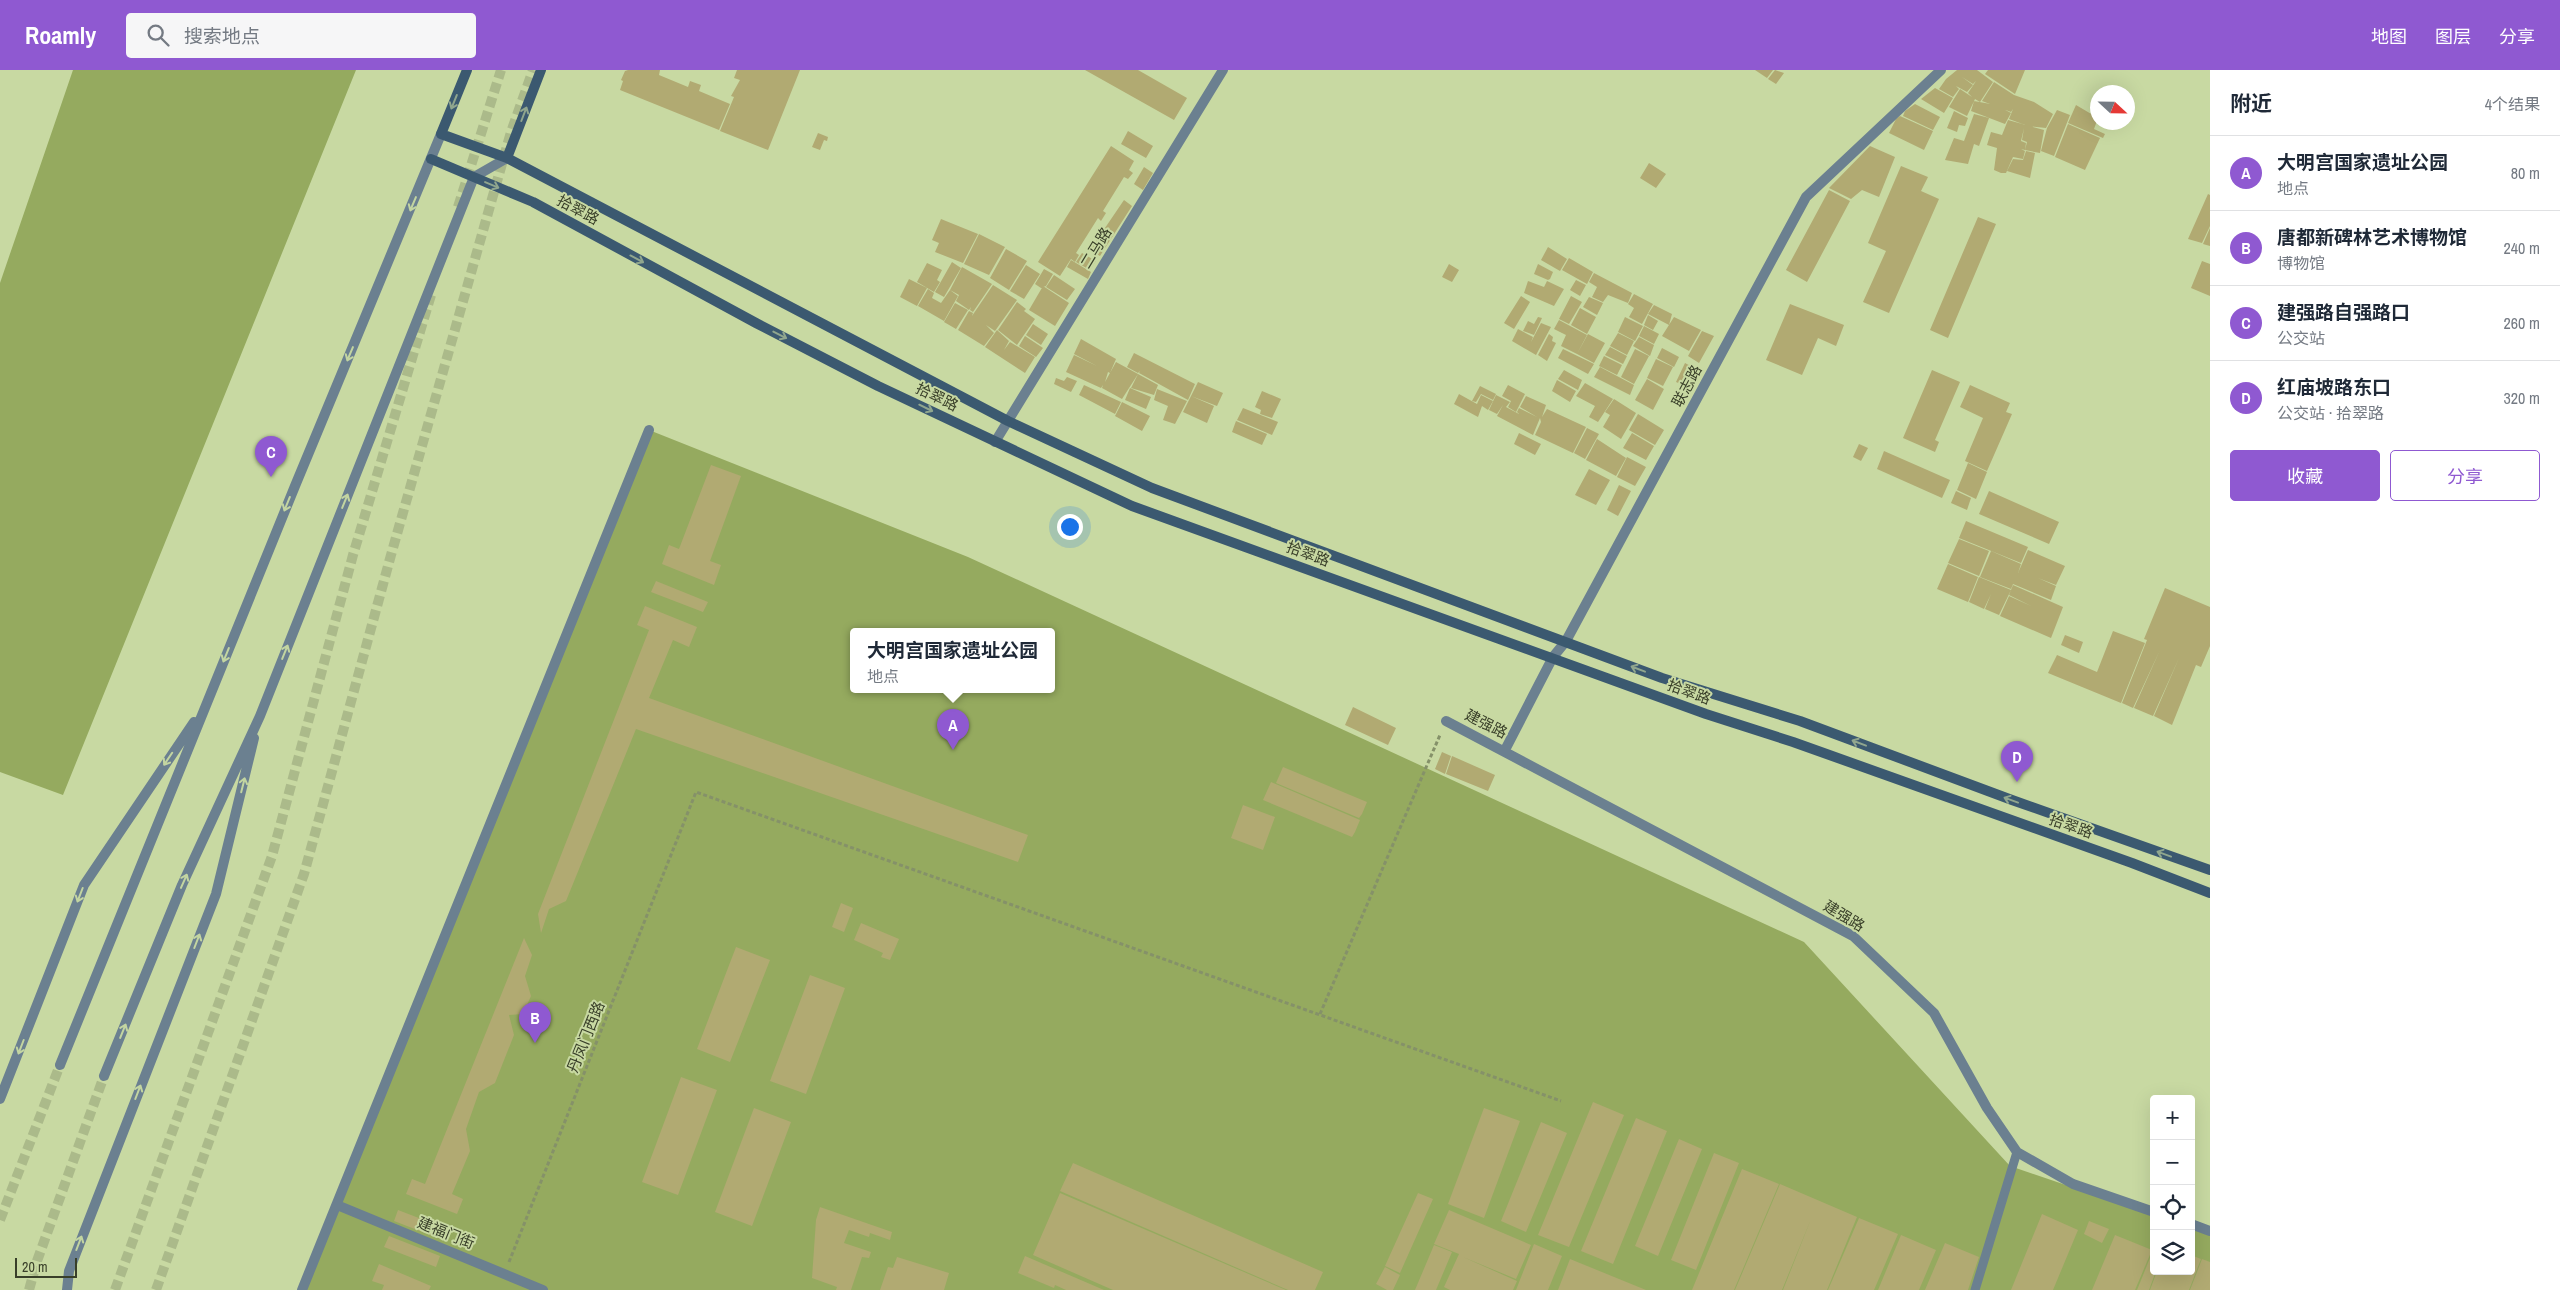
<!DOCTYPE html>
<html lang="zh">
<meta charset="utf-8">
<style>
body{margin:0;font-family:"Archivo Narrow","Noto Sans SC",sans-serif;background:#f6f6f7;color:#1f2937}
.controls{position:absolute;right:15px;bottom:15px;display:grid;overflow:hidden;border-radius:5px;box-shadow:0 5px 20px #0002}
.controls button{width:45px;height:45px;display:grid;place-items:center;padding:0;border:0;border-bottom:1px solid #e0e1e3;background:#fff;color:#1f2937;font:25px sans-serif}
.compass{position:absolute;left:2090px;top:15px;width:45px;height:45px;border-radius:50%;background:#fff;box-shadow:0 5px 20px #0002;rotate:112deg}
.scale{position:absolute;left:15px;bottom:12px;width:62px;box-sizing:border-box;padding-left:5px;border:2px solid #393f29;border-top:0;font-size:14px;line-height:18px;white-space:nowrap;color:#393f29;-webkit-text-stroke:4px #c8d9a2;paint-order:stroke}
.you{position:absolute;left:1069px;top:456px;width:18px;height:18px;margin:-12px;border:4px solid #fff;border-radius:50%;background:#1a73e8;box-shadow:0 0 0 8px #1a73e833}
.badge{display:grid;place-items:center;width:32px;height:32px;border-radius:50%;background:#8f59d1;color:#fff;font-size:16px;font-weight:700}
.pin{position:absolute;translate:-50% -41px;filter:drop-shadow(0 1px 2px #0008)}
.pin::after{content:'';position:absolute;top:26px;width:18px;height:15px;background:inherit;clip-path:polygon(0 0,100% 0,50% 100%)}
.popup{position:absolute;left:850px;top:558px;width:205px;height:65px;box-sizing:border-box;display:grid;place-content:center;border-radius:5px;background:#fff;filter:drop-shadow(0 1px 4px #0005);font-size:16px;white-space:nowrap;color:#747a83}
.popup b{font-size:19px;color:#1f2937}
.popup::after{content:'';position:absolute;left:50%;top:100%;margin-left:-10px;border:10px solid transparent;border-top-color:#fff}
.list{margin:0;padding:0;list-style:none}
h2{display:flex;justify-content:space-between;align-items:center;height:65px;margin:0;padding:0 20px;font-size:21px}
h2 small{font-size:16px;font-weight:400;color:#747a83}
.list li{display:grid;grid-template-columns:32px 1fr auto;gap:15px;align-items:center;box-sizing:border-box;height:75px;padding:0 20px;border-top:1px solid #e0e1e3}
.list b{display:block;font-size:19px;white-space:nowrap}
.list p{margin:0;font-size:16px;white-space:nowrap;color:#747a83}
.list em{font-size:16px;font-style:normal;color:#747a83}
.actions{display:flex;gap:10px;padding:15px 20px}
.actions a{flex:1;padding:11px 0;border:1px solid #8f59d1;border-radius:5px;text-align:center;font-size:18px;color:#8f59d1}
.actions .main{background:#8f59d1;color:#fff}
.icon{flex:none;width:28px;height:28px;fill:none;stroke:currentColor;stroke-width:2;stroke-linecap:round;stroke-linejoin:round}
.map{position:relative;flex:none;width:2210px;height:1220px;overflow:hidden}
header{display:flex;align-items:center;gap:30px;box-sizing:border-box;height:70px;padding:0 25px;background:#8f59d1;color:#fff}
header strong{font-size:24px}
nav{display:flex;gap:28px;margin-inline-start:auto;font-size:18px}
.search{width:350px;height:45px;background:#f6f6f7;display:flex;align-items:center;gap:12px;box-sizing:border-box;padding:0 18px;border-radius:5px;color:#747a83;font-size:19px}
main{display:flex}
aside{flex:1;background:#fff}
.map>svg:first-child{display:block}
.green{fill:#95aa5f;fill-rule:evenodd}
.building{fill:#b1aa72}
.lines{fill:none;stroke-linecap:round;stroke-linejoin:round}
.tertiary-tunnel{stroke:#abba8a;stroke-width:10;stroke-dasharray:10 5;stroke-linecap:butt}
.secondary-tunnel{stroke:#abba8a;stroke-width:10;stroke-dasharray:10 5;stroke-linecap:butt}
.path{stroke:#859169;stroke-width:3;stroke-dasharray:4 2.5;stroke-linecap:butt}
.service{stroke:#6b8090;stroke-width:9}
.pedestrian{stroke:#6b8090;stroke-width:10}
.minor{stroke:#6b8090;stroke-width:10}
.tertiary{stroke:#6b8090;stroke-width:10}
.secondary{stroke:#3b5970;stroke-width:10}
.oneway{stroke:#90a68e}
.oneway2{stroke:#c3d5a1}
.labels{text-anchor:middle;stroke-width:4;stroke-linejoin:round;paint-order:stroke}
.street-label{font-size:15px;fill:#393f29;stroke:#c8d9a2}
</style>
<header>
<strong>Roamly</strong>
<div class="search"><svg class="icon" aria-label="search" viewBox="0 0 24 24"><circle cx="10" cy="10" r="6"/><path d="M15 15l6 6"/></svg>搜索地点</div>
<nav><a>地图</a><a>图层</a><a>分享</a></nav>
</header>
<main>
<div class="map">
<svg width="2210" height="1220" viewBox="0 0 2210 1220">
<rect width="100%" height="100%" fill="#c8d9a2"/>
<path class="green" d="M73 0H356L63 725 0 702V213Z
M649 360 968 487 1804 872 2010 1096 2154 1145V1201H2191V1158L2210 1165V1220H300ZM854 561H1052V619H854Z"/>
<path class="building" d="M628 0H660L659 5 688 17 690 11 701 15 699 21 730 34 719 60 620 20 623 11 621 10 625 1Z
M737 0H800L768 80 720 61 734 27 731 26 740 10 734 8Z
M1085 0H1138L1187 28 1174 50Z
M1755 0H1773L1767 8Z
M1775 0 1784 3 1776 14 1768 9Z
M1957 0H1977L1993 12 1980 32 1975 29 1967 46 1949 37 1960 19 1972 27 1968 23 1976 11 1973 14 1962 7 1973 15 1967 22 1956 16 1959 19 1953 27 1939 19 1946 9Z
M1988 0H2025L2015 24 1985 4Z
M1994 12 2014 25 2034 32 2053 44 2046 58 2028 56 2009 49 2013 39 2011 42 1982 31Z
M1935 18 1953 28 1944 43 1921 29Z
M1974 31 1996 35 2011 43 2005 54 1971 41Z
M1915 34 1940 47 1933 60 1903 46 1905 41Z
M2076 35 2098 48 2094 59 2105 64 2103 68 2068 53Z
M2057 40 2070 45 2054 86 2041 81 2047 58Z
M1954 41 1968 48 1965 56 1959 55 1957 62 1947 58Z
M1974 44 1989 48 1979 76 1974 74 1968 94 1945 90 1954 68 1964 71Z
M1900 46 1933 61 1924 80 1889 63 1896 49Z
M2008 50 2044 60 2040 83 2025 80 2027 72 2022 70 2024 58 2021 71 2026 73 2025 80 2021 79 2025 81 2023 89 2013 87 2006 103H2001L1994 100 1997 78 1987 75 1991 62 2002 65Z
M2068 54 2100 68 2085 100 2055 87Z
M1128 61 1153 76 1146 88 1121 74Z
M818 63 828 67 827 71 824 70 820 80 812 77Z
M1111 76 1134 91 1129 100 1133 103 1128 109 1124 107 1103 141 1106 143 1101 151 1098 148 1076 183 1079 185 1075 192 1071 189 1060 206 1038 192Z
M1870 76 1895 87 1879 127 1862 120 1851 129 1829 118Z
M2026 81 2035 83 2030 108 2007 101 2013 89 2023 90Z
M1649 93 1666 104 1656 118 1640 108Z
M1901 96 1928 107 1921 121 1939 129 1889 243 1863 232 1886 181 1868 173Z
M1144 97 1153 103 1143 120 1134 114Z
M1829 120 1850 131 1807 212 1786 200Z
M2208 124 2210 125V156L2202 173 2188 169Z
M1124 130 1132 136 1100 186 1090 180Z
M1978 147 1996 154 1948 268 1930 260Z
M941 149 978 164 963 193 935 182 939 173 932 170Z
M2210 158V176L2203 174Z
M979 164 1005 177 989 205 964 194Z
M1548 177 1567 189 1560 201 1541 190Z
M1006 179 1027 191 1009 220 990 208Z
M1082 183 1096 191 1090 200 1076 192Z
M1569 188 1593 202 1587 214 1562 200Z
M1071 190 1091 202 1088 209 1067 197Z
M2202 191 2210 194V226L2191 218Z
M952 192 961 198 944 227 935 222Z
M927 193 942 200 937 210 940 212 934 222 917 212Z
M1449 194 1459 200 1452 212 1442 207Z
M1538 194 1553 202 1550 209 1548 210 1534 204Z
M1026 195 1040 204 1024 229 1010 221Z
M962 197 992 214 973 242 970 240 971 237 969 240 956 231 959 225 950 220Z
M1044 199 1053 204 1046 216 1041 218 1035 214Z
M1594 203 1632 223 1628 233 1608 225 1603 232 1592 227 1597 217 1589 212Z
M1054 205 1075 219 1067 230 1046 217Z
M909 209 927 218 917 236 900 227Z
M1576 210 1586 215 1580 226 1570 220Z
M1528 211 1544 217 1547 211 1564 219 1554 236 1524 223Z
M993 215 1017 230 995 261 986 255 994 263 984 276 958 260 969 241 973 243 972 246 974 243 976 244 974 243Z
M1043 216 1069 233 1055 256 1029 240Z
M928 219 934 223 932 228 941 233 950 220 958 226 944 251 918 236Z
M1634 224 1653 234 1642 254 1629 247 1634 238 1628 234Z
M1521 226 1530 232 1514 259 1504 253Z
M1571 226 1582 232 1569 254 1559 249Z
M1589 227 1603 233 1597 245 1583 237Z
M1017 232 1026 239 1024 241 1035 249 1017 275 998 260Z
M955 233 968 240 956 259 944 252Z
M1790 234 1844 255 1836 276 1818 268 1802 305 1766 290Z
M1654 235 1672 244 1669 255 1648 244Z
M1580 238 1596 247 1587 264 1571 255Z
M1648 245 1658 251 1653 260 1644 255Z
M1538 247 1542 248 1534 265 1523 261 1528 251 1534 254Z
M1625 247 1643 256 1635 271 1618 262Z
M1674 247 1701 260 1689 281 1662 266Z
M1559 250 1587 265 1577 284 1561 276 1566 265 1554 259Z
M1541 253 1551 257 1536 285 1512 271 1518 259 1533 267 1531 272Z
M1033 254 1048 264 1041 275 1026 265Z
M1644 256 1659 264 1654 274 1639 266Z
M997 260 1009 271 1004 280 1010 272 1035 287 1025 303 985 277Z
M1702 261 1714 266 1699 293 1688 286Z
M1618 263 1634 271 1627 285 1610 276Z
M1549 264 1553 267 1552 271 1556 273 1547 291 1538 285Z
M1588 264 1605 273 1594 293 1577 284Z
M1025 266 1043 278 1036 287 1019 276Z
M1639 267 1654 275 1650 286 1633 276Z
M1081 269 1116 289 1110 303 1108 302 1105 312 1116 292 1138 304 1122 329 1102 318 1103 315 1101 318 1066 302 1074 285 1097 296 1074 284Z
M1610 277 1627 286 1623 294 1605 285Z
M1662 278 1679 287 1674 297 1657 288Z
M1563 279 1594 294 1588 304 1558 288Z
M1635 279 1649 286 1634 314 1621 307Z
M1134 283 1195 314 1188 330 1139 303 1140 301 1138 303 1127 297Z
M1604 286 1622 295 1617 305 1599 296Z
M1656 289 1673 297 1663 316 1647 308Z
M1685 293 1696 299 1692 307 1695 309 1690 318 1676 312Z
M1600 297 1634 315 1630 325 1594 307Z
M1564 300 1582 310 1578 320 1558 309Z
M1932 300 1960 312 1935 370 1939 372 1935 382 1903 368Z
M1138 304 1158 315 1154 325 1131 318Z
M1067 307 1077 311 1071 322 1054 314 1056 308 1064 311Z
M1647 309 1664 319 1653 340 1635 330Z
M1557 310 1576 321 1570 332 1552 321Z
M1198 312 1223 323 1217 336 1191 326Z
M1585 313 1613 329 1598 352 1589 347 1595 336 1576 326Z
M1084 315 1121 332 1115 344 1079 325Z
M1508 315 1525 324 1516 342 1508 337 1511 331 1502 326Z
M1970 315 2010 333 2006 342 2012 344 1987 401 1965 391 1983 348 1960 337Z
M1480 316 1496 324 1493 330 1481 324 1476 332 1472 331Z
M1130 318 1151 327 1146 339 1125 330Z
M1157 319 1187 331 1175 354 1163 350 1168 336 1154 330Z
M1262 321 1281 329 1272 348 1260 344 1261 340 1255 337Z
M1459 324 1477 334 1481 325 1493 331 1488 340 1482 336 1478 347 1454 334Z
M1496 325 1510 332 1506 337 1519 344 1517 342 1519 338 1537 347 1520 337 1526 326 1546 335 1542 347 1547 339 1586 357 1573 383 1535 365 1541 352 1540 348 1533 365 1497 346 1503 335 1497 344 1489 340Z
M1191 326 1214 336 1207 353 1183 342Z
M1614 329 1636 343 1621 369 1603 357 1610 345 1605 342Z
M1122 332 1150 346 1142 361 1115 346Z
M1243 338 1278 352 1272 365 1237 350Z
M1638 344 1664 360 1655 375 1629 360Z
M1236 351 1267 364 1262 375 1232 362Z
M1587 358 1599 364 1585 389 1574 383Z
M1519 363 1541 374 1535 385 1514 374Z
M1632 363 1654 376 1646 390 1623 378Z
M1597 369 1626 388 1616 406 1586 390Z
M1859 374 1868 378 1861 391 1853 387Z
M1884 381 1950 410 1942 428 1877 399Z
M1627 387 1646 397 1635 416 1617 407Z
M1968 393 1987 402 1976 429 1957 420Z
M711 395 741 406 710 491 721 495 714 515 662 494 669 475 679 479Z
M1589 399 1610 410 1596 435 1575 425Z
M1619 415 1631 421 1618 446 1607 440Z
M1956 421 1971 428 1967 440 1951 433Z
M1989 421 2059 452 2049 474 1979 444Z
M1966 451 2028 477 2021 493 1959 468Z
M1959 469 1989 481 1979 506 1948 493Z
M2028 480 2065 496 2056 515 2038 508 2056 516 2051 530 2013 514 2011 519 1980 507 1991 481 2021 494 2018 503Z
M1948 494 1978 507 1968 532 1937 519Z
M1979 507 2011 520 1999 545 1985 539 1991 524 1984 539 1969 532Z
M656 511 708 532 703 542 651 522Z
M2013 515 2063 537 2051 568 2000 546 2009 526 2031 536 2009 525Z
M2165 518 2210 537V576L2201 597 2196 595 2172 655 2154 646 2179 588 2153 646 2134 638 2160 580 2133 638 2122 633 2147 570 2144 569Z
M645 536 697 557 689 577 673 570 649 628 1028 765 1018 792 636 659 566 831 549 839 541 863 538 844 649 560 637 555Z
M2113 561 2145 573 2121 633 2048 603 2057 585 2097 602Z
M2065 565 2083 572 2079 583 2061 575Z
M1353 637 1396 658 1388 675 1345 655Z
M1442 682 1451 686 1445 704 1435 699Z
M1452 686 1495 705 1488 721 1446 704Z
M1283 697 1367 732 1362 744 1359 748 1276 713Z
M1271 712 1360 750 1355 762 1352 767 1263 730Z
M1243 735 1275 747 1263 780 1231 768Z
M841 833 853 838 844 862 832 857Z
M861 853 899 869 890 890 881 887 883 883 854 870Z
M524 868 532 885 525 906 531 926 523 944 509 945 514 965 495 1013 479 1022 466 1059 470 1081 452 1124 463 1129 457 1144 406 1124 412 1109 425 1114Z
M736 877 770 890 730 992 697 979Z
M810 905 845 918 806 1024 770 1011Z
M681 1007 717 1020 678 1125 642 1112Z
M1593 1032 1624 1045 1569 1177 1538 1165Z
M754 1038 791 1052 752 1156 715 1142Z
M1484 1038 1520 1051 1484 1148 1448 1134Z
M1636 1048 1667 1061 1613 1194 1581 1181Z
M1541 1052 1567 1063 1526 1162 1501 1151Z
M1679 1069 1702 1079 1658 1186 1635 1176Z
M1714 1083 1739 1093 1696 1200 1671 1190Z
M1073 1093 1323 1202 1315 1220H1288L1060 1121Z
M1742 1099 1779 1114 1734 1220H1692Z
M1780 1114 1857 1147 1827 1220H1783L1811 1149 1782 1220H1735Z
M1060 1123 1286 1220H1113L1033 1185Z
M1418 1123 1433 1129 1400 1203 1385 1196Z
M820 1137 892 1162 890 1170 870 1163 869 1167 849 1160 844 1173 871 1182 869 1188 862 1187 851 1220H836L837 1217 812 1208 816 1150Z
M398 1140 450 1160 446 1171 394 1151Z
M1449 1140 1531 1175 1516 1209 1463 1187 1517 1211 1513 1220H1450L1444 1217 1459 1184 1434 1174Z
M2042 1144 2078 1160 2053 1220H2011Z
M1859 1148 1898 1164 1874 1220H1828Z
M2089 1151 2109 1159 2102 1173 2084 1164Z
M1901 1165 1936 1180 1919 1220H1878Z
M2115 1165 2152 1180 2135 1220H2092Z
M389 1166 440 1186 436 1197 384 1177Z
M1945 1173 1979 1187 1968 1220H1925Z
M1534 1174 1562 1186 1548 1220H1516Z
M1434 1175 1452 1182 1436 1220H1415Z
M2154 1178V1201H2156L2149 1220H2137Z
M2191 1185 2201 1189 2189 1220H2150L2157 1201H2191Z
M1025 1186 1104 1220H1066L1055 1215 1054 1218 1018 1203Z
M897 1187 949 1203 944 1220H880L888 1197 893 1198Z
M1570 1189 1646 1220H1558Z
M2202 1189 2210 1192V1220H2190Z
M379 1194 431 1216 429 1220H382L384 1215 372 1211Z
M1385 1197 1400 1205 1393 1220H1387L1376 1214Z"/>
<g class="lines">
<path class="tertiary-tunnel" d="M0 1150 60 995
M29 1220 37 1191 104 1006"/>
<path class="secondary-tunnel" d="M458 137 501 0
M115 1220 272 786 353 485 431 225
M156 1220 304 804 391 485 511 62 533 0"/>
<path class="path" d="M1320 944 1440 665
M509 1192 696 722 1561 1031"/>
<path class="service" d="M1975 1220 2017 1082"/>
<path class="pedestrian" d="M337 1135 543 1220
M302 1220 649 360"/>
<path class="minor" d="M995 372 1223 0
M1446 651 1853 866 1934 943 1987 1038 2017 1082 2073 1114 2154 1142
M1505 680 1553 587 1566 571 1806 127 1941 0
M2191 1154 2210 1161"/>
<path class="tertiary" d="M60 995 295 416 441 64
M104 1006 182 815 260 646 474 107 507 88
M0 1029 84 815 194 652
M67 1220 69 1201 216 824 254 668"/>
<path class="secondary" d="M467 0 441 64 507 88 1008 351 1152 418 1662 608 1800 651 2012 730 2210 800
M507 88 541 0
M431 89 533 132 756 253 878 316 1132 436 1706 644 1793 672 2132 793 2210 823"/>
</g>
<defs><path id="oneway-shaft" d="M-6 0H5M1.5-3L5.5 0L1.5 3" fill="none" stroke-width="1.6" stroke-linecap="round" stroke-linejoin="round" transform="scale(1.25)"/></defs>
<g class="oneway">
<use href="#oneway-shaft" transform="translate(454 32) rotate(112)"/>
<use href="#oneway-shaft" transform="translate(524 44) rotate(-69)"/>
<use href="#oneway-shaft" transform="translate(492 115) rotate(23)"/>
<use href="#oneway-shaft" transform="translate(637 189) rotate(28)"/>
<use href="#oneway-shaft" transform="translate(780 265) rotate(27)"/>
<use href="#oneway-shaft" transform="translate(926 338) rotate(26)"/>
<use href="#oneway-shaft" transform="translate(1638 599) rotate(-159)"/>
<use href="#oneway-shaft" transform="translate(1859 673) rotate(-159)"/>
<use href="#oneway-shaft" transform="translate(2011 730) rotate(-160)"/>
<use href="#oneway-shaft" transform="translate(2164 784) rotate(-160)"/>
</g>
<g class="oneway2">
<use href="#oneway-shaft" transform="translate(413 134) rotate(113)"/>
<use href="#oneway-shaft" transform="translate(350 284) rotate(113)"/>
<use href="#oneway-shaft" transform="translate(345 431) rotate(-68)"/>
<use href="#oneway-shaft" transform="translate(287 434) rotate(112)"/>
<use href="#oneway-shaft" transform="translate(285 582) rotate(-68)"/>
<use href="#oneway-shaft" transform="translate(226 585) rotate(112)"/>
<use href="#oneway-shaft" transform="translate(168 689) rotate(124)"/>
<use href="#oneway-shaft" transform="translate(243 715) rotate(-76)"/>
<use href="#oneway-shaft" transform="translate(184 811) rotate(-66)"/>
<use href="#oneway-shaft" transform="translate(80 825) rotate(111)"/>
<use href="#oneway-shaft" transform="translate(197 871) rotate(-69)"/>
<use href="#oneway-shaft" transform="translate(123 961) rotate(-68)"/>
<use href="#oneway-shaft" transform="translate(21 977) rotate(111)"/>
<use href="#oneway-shaft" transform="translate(138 1022) rotate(-69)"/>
<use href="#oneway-shaft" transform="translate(79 1173) rotate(-69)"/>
</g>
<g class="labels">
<g class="street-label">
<text transform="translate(578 140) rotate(28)" y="5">拾翠路</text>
<text transform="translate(1096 178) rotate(-59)" y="5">二马路</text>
<text transform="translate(1687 316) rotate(-62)" y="5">联志路</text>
<text transform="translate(937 327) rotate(26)" y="5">拾翠路</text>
<text transform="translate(1308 484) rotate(20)" y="5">拾翠路</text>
<text transform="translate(1689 622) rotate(20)" y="5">拾翠路</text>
<text transform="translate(1486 654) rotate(27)" y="5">建强路</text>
<text transform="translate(2071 756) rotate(19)" y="5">拾翠路</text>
<text transform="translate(1844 846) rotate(31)" y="5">建强路</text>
<text transform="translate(586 967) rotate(-68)" y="5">丹凤门西路</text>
<text transform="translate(446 1163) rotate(22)" y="5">建福门街</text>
</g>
</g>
</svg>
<div class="controls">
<button>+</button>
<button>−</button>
<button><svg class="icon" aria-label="locate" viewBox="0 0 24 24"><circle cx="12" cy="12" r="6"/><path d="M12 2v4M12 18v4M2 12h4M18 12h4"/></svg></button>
<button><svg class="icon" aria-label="layers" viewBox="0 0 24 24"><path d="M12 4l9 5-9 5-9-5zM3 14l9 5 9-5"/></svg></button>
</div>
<svg class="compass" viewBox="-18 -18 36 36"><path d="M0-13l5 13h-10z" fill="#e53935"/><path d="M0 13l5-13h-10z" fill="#747a83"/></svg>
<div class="scale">20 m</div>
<div class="you"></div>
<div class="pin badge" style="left:953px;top:680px">A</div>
<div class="popup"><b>大明宫国家遗址公园</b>地点</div>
<div class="pin badge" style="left:535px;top:973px">B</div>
<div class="pin badge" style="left:271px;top:407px">C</div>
<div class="pin badge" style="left:2017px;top:712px">D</div>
</div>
<aside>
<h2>附近<small>4个结果</small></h2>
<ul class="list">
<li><span class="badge">A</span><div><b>大明宫国家遗址公园</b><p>地点</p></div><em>80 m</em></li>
<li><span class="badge">B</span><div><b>唐都新碑林艺术博物馆</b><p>博物馆</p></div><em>240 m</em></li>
<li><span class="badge">C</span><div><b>建强路自强路口</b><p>公交站</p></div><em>260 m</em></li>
<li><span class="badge">D</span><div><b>红庙坡路东口</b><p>公交站 · 拾翠路</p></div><em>320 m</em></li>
</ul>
<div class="actions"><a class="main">收藏</a><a>分享</a></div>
</aside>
</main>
